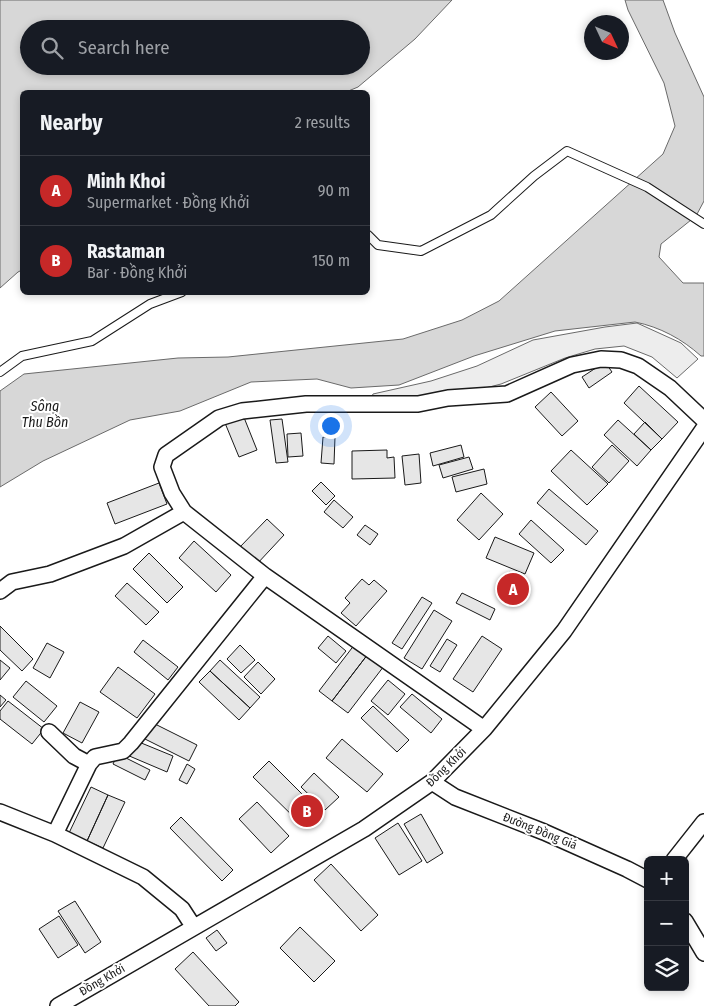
<!DOCTYPE html>
<meta charset="utf-8">
<style>
body{margin:0;font-family:"Fira Sans Condensed",sans-serif;background:#20242c;color:#f1f3f6}
.controls{position:absolute;right:15px;bottom:15px;display:grid;overflow:hidden;border-radius:8px;box-shadow:0 2px 8px #0003}
.controls button{width:45px;height:45px;display:grid;place-items:center;padding:0;border:0;border-bottom:1px solid #363941;background:#171b24;color:#f1f3f6;font:25px sans-serif}
.compass{position:absolute;left:584px;top:15px;width:45px;height:45px;border-radius:50%;background:#171b24;box-shadow:0 2px 8px #0003;rotate:134deg}
.you{position:absolute;left:330px;top:425px;width:18px;height:18px;margin:-12px;border:4px solid #fff;border-radius:50%;background:#1a73e8;box-shadow:0 0 0 8px #1a73e833}
.badge{display:grid;place-items:center;width:32px;height:32px;border-radius:50%;background:#c62828;color:#fff;font-size:16px;font-weight:700}
.pin{position:absolute;translate:-50% -50%;border:2px solid #fff;box-shadow:0 1px 5px #0006}
.list{margin:0;padding:0;list-style:none}
h2{display:flex;justify-content:space-between;align-items:center;height:65px;margin:0;padding:0 20px;font-size:21px}
h2 small{font-size:16px;font-weight:400;color:#9ea1a6}
.list li{display:grid;grid-template-columns:32px 1fr auto;gap:15px;align-items:center;box-sizing:border-box;height:70px;padding:0 20px;border-top:1px solid #363941}
.list b{display:block;font-size:19px;white-space:nowrap}
.list p{margin:0;font-size:16px;white-space:nowrap;color:#9ea1a6}
.list em{font-size:16px;font-style:normal;color:#9ea1a6}
.icon{flex:none;width:28px;height:28px;fill:none;stroke:currentColor;stroke-width:2;stroke-linecap:round;stroke-linejoin:round}
.map{position:relative;flex:none;width:704px;height:1006px;overflow:hidden}
.search{position:absolute;background:#171b24;box-shadow:0 2px 8px #0003;left:20px;top:20px;width:350px;height:55px;display:flex;align-items:center;gap:12px;box-sizing:border-box;padding:0 18px;border-radius:28px;color:#9ea1a6;font-size:19px}
.panel{position:absolute;background:#171b24;box-shadow:0 2px 8px #0003;left:20px;top:90px;width:350px;height:205px;border-radius:8px}
.map>svg:first-child{display:block}
.built{fill:#ededed;stroke:#6a6a6a}
.water{fill:#d7d7d7;stroke:#6a6a6a;fill-rule:evenodd}
.building{fill:#e6e6e6;stroke:#1a1a1a}
.lines{fill:none;stroke-linecap:round;stroke-linejoin:round}
.lane-casing{stroke:#1a1a1a;stroke-width:10}
.street-casing{stroke:#1a1a1a;stroke-width:18}
.lane{stroke:#fff;stroke-width:8}
.street{stroke:#fff;stroke-width:15}
.labels{text-anchor:middle;stroke-width:4;stroke-linejoin:round;paint-order:stroke}
.street-label{font-size:12px;fill:#1a1a1a;stroke:#fff}
.water-label{font-size:14px;font-style:italic;fill:#1a1a1a;stroke:#fff}
</style>
<div class="map">
<svg width="704" height="1006" viewBox="0 0 704 1006">
<rect width="100%" height="100%" fill="#fff"/>
<path class="built" d="M637 323 681 343 698 359 677 378 652 357 624 346 595 349 565 358 501 384 466 393 369 402 373 394 431 381 477 366 533 340 605 327Z"/>
<path class="water" d="M0 0H452L415 39 358 87 346 92H22V270L18 272 0 288ZM29 29H361V66H29Z
M625 0H663L675 33 704 97V201L696 216 661 244 659 257 683 283H704V356H701C682 339 660 327 635 322L555 331 474 356 399 385 351 388 317 379 251 382 180 411 130 420 43 461 0 487V391L24 374 178 358 228 357 403 339 462 320 499 301 663 154 675 126 664 83 628 10Z"/>
<path class="building" d="M605 362 612 372 589 388 582 377Z
M639 386 678 422 662 439 624 403Z
M551 392 578 421 562 436 535 407Z
M243 415 257 450 239 457 225 423Z
M282 419 288 462 276 463 270 420Z
M618 420 651 450 637 466 604 435Z
M645 422 662 439 651 450 634 434Z
M301 433 303 456 288 457 287 434Z
M323 437H335L334 464 321 463Z
M461 445 464 457 433 466 430 453Z
M612 445 629 461 609 483 592 467Z
M387 450V458L394 457 395 478 352 479V451Z
M571 450 608 484 587 505 551 471Z
M419 454 421 483 405 485 402 456Z
M469 457 473 469 443 478 439 465Z
M484 469 487 484 456 492 452 477Z
M321 482 335 496 326 505 312 491Z
M159 483 167 504 115 524 107 503Z
M549 489 598 531 586 545 537 503Z
M481 493 503 514 479 540 457 520Z
M334 500 353 517 343 528 324 512Z
M267 519 284 535 256 565 239 548Z
M531 520 564 550 551 563 519 534Z
M365 525 378 534 370 545 357 535Z
M495 537 534 553 525 574 486 558Z
M194 541 231 575 216 592 179 558Z
M149 553 183 587 167 603 133 569Z
M509 572 523 581 510 601 496 591Z
M362 579 369 585 374 580 387 591 356 626 341 613 350 603 345 598Z
M127 583 159 612 146 625 115 596Z
M462 593 495 609 490 620 456 603Z
M422 597 432 603 402 649 392 643Z
M434 610 452 621 422 669 404 658Z
M0 626 33 659 22 671 0 650Z
M328 636 346 651 336 663 318 648Z
M482 636 502 649 473 692 453 679Z
M447 639 457 645 440 672 430 666Z
M143 640 178 667 168 680 134 652Z
M47 643 64 652 50 678 33 668Z
M355 644 368 654 332 701 319 691Z
M240 645 255 660 241 673 227 659Z
M368 654 384 666 348 713 332 701Z
M0 660 10 668 0 680Z
M220 660 260 697 250 708 210 671Z
M258 662 275 679 261 694 244 677Z
M118 667 155 694 137 718 100 692Z
M210 671 250 708 239 720 199 682Z
M388 680 405 694 388 715 371 701Z
M26 681 57 706 44 722 13 697Z
M412 694 442 719 431 733 400 707Z
M0 695 6 700 0 707Z
M8 701 44 729 32 744 0 719V711Z
M80 702 99 712 82 743 63 733Z
M373 706 409 740 397 752 361 718Z
M149 721 197 745 189 761 141 737Z
M342 739 383 774 367 792 326 758Z
M134 740 173 756 167 772 127 755Z
M118 754 150 770 145 780 113 764Z
M269 761 316 808 301 824 253 777Z
M187 764 195 769 187 784 179 780Z
M314 773 339 797 325 810 301 787Z
M91 787 108 795 87 841 69 833Z
M108 795 125 802 103 848 87 841Z
M257 802 289 836 271 853 239 819Z
M421 814 443 853 427 863 404 824Z
M181 817 233 870 222 881 170 828Z
M398 823 422 861 399 875 375 838Z
M331 864 378 915 361 931 314 880Z
M75 901 101 942 85 953 58 911Z
M59 916 78 945 58 958 39 929Z
M300 927 335 961 314 982 280 948Z
M217 930 227 943 216 951 206 938Z
M193 952 239 1002 235 1006H209L175 969Z"/>
<g class="lines">
<defs>
<path id="lane" d="M368 235 378 245 421 251 491 215 534 176 567 151 647 187 704 224
M0 372 22 356 92 341 150 304 182 292"/>
<path id="street" d="M0 591 12 582 50 574 124 546 184 512
M484 729 265 576 184 512 172 493 162 467 166 455 219 418 242 411 306 404H418L448 398 507 394 572 365 601 359 621 360 638 366 670 388 704 420
M49 732 74 756 89 764
M432 782 455 797 544 832 627 869 648 880
M0 812 55 834 143 877 182 909 193 926
M55 834 89 764 95 757 123 751 131 743 265 576
M674 860 704 822
M685 921 704 953
M58 1006 364 829 432 782 484 729 564 631 704 428"/>
</defs>
<use href="#lane" class="lane-casing"/>
<use href="#street" class="street-casing"/>
<use href="#lane" class="lane"/>
<use href="#street" class="street"/>
</g>
<g class="labels">
<g class="street-label">
<text transform="translate(446 767) rotate(-44)" y="4">Đồng Khởi</text>
<text transform="translate(540 831) rotate(22)" y="4">Đường Đồng Giá</text>
<text transform="translate(102 980) rotate(-30)" y="4">Đồng Khởi</text>
</g>
<g class="water-label">
<text x="45" y="411">Sông<tspan x="45" dy="16">Thu Bồn</tspan></text>
</g>
</g>
</svg>
<div class="controls">
<button>+</button>
<button>−</button>
<button><svg class="icon" aria-label="layers" viewBox="0 0 24 24"><path d="M12 4l9 5-9 5-9-5zM3 14l9 5 9-5"/></svg></button>
</div>
<svg class="compass" viewBox="-18 -18 36 36"><path d="M0-13l5 13h-10z" fill="#e53935"/><path d="M0 13l5-13h-10z" fill="#9ea1a6"/></svg>
<div class="you"></div>
<div class="pin badge" style="left:513px;top:589px">A</div>
<div class="pin badge" style="left:307px;top:811px">B</div>
<div class="search"><svg class="icon" aria-label="search" viewBox="0 0 24 24"><circle cx="10" cy="10" r="6"/><path d="M15 15l6 6"/></svg>Search here</div>
<section class="panel">
<h2>Nearby<small>2 results</small></h2>
<ul class="list">
<li><span class="badge">A</span><div><b>Minh Khoi</b><p>Supermarket · Đồng Khởi</p></div><em>90 m</em></li>
<li><span class="badge">B</span><div><b>Rastaman</b><p>Bar · Đồng Khởi</p></div><em>150 m</em></li>
</ul>
</section>
</div>
